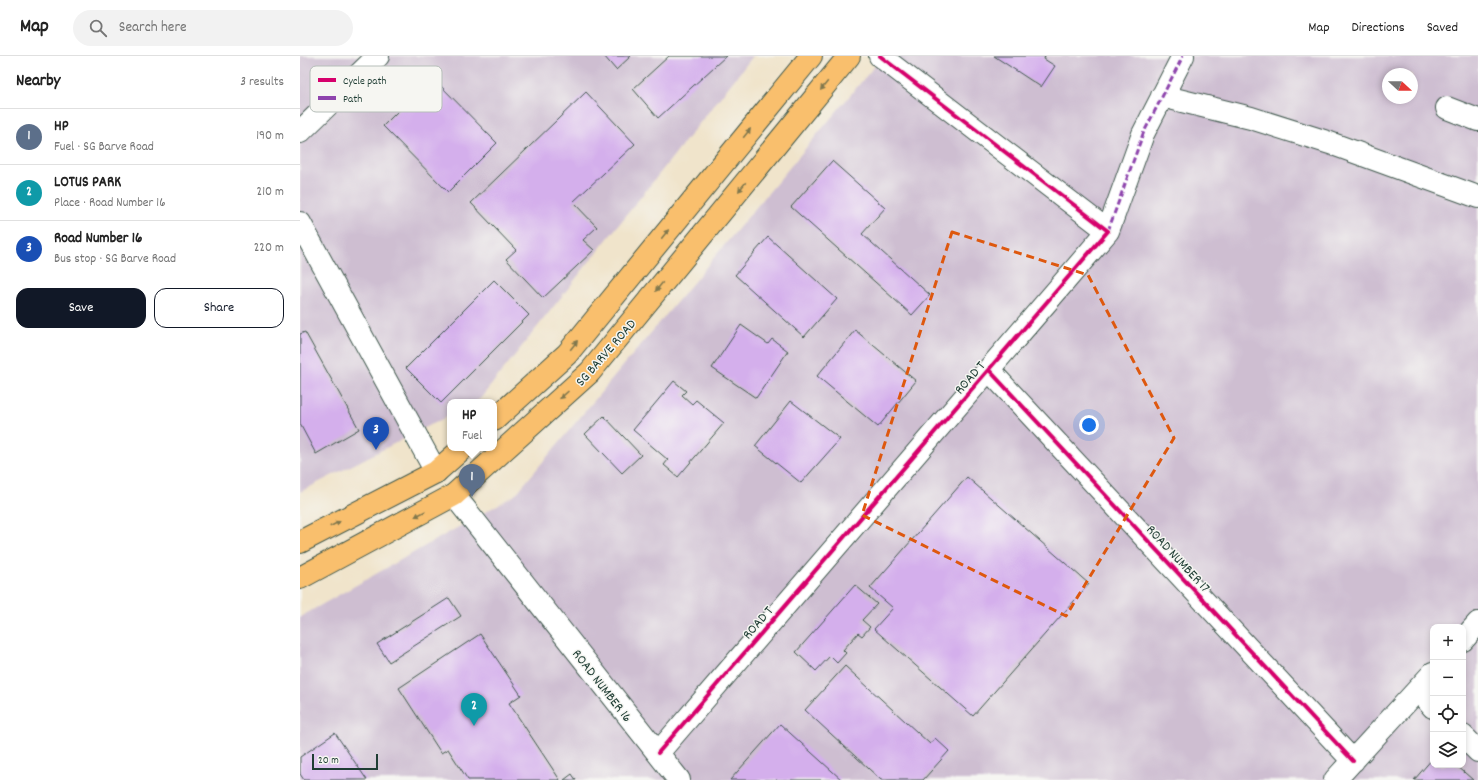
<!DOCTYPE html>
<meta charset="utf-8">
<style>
body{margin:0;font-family:Dekko,sans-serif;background:#f2f2f2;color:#222}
.controls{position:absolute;right:12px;bottom:12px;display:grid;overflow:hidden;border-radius:8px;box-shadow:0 2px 6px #0003}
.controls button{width:36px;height:36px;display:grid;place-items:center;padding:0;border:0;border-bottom:1px solid #e0e0e0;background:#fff;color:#222;font:20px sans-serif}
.compass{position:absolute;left:1082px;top:12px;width:36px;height:36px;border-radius:50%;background:#fff;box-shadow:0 2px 6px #0003;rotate:111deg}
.scale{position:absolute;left:12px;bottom:10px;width:66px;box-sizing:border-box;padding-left:4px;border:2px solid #1f3d34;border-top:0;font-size:11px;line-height:14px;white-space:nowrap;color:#1f3d34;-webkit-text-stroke:3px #f6f6f2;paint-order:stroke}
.you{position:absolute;left:789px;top:369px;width:14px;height:14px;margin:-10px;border:3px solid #fff;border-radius:50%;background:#1a73e8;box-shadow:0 0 0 6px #1a73e833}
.badge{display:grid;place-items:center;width:26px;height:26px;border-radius:50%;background:#111827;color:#fff;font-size:13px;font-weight:700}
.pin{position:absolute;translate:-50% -33px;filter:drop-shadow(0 1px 2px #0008)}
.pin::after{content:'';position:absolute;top:21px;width:14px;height:12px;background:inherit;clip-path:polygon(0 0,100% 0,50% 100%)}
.popup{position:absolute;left:147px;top:343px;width:50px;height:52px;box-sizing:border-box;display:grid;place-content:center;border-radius:8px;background:#fff;filter:drop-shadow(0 1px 3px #0005);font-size:13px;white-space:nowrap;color:#767676}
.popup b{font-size:15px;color:#222}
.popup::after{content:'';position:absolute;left:50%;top:100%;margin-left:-8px;border:8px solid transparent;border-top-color:#fff}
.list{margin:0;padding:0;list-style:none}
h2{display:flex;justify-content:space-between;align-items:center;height:52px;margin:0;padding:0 16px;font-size:17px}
h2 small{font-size:13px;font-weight:400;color:#767676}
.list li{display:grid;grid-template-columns:26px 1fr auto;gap:12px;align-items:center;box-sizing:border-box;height:56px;padding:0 16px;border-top:1px solid #e0e0e0}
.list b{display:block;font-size:15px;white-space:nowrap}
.list p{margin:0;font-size:13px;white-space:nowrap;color:#767676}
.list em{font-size:13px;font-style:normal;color:#767676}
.actions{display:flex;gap:8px;padding:12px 16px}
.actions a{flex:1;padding:9px 0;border:1px solid #111827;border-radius:12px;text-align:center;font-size:14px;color:#111827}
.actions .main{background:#111827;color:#fff}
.icon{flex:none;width:22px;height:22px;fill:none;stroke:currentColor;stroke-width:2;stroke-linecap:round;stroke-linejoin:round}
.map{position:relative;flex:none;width:1178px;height:724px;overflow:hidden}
header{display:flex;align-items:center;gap:24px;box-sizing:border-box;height:56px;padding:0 20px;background:#fff;border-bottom:1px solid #e0e0e0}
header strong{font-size:19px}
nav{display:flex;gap:22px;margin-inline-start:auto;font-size:14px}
.search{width:280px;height:36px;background:#f2f2f2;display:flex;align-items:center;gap:10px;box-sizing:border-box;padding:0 14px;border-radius:22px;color:#767676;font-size:15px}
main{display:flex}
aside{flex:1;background:#fff}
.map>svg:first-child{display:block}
.industrial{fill:#cebed1;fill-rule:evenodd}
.building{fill:#d4afec}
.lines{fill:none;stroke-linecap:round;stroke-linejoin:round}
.minor-casing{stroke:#3e564b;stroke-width:24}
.major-casing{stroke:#3e564b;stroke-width:24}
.minor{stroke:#fff;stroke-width:22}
.major{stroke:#f9bf6d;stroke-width:22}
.quiet{stroke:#8e44ad;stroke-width:3;stroke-dasharray:6 3;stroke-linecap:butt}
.cycleway-casing{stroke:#f6f6f2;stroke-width:6}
.cycleway{stroke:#d6006c;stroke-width:4}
.oneway{fill:#81784e}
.marked{fill:none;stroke:#de580e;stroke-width:3;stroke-dasharray:8 5;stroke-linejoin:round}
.labels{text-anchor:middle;stroke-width:3;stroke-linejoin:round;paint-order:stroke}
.street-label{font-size:14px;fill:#1f3d34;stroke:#f6f6f2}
.key{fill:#f6f6f2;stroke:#b6beb9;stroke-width:1}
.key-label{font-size:11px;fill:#1f3d34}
</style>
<header>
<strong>Map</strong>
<div class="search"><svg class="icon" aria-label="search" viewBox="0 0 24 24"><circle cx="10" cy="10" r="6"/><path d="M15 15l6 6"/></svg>Search here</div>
<nav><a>Map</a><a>Directions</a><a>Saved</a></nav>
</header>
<main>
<aside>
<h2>Nearby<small>3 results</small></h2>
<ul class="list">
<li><span class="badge" style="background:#5c6f8a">1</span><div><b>HP</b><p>Fuel · SG Barve Road</p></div><em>190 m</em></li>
<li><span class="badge" style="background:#0f9aa8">2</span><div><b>LOTUS PARK</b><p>Place · Road Number 16</p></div><em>210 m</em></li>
<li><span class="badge" style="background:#1a4fb4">3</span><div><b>Road Number 16</b><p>Bus stop · SG Barve Road</p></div><em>220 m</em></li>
</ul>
<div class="actions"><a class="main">Save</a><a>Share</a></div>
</aside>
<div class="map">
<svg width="1178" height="724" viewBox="0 0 1178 724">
<rect width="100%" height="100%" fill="#f6f6f2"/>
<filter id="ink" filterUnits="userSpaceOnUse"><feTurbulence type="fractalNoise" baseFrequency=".025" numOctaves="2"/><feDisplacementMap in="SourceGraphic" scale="8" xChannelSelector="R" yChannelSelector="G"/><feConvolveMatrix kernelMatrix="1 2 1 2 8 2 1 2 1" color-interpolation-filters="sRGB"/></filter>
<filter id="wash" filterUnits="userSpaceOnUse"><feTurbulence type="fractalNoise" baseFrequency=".012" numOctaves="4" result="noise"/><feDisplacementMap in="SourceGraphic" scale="16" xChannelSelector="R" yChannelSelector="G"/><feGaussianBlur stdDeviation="0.9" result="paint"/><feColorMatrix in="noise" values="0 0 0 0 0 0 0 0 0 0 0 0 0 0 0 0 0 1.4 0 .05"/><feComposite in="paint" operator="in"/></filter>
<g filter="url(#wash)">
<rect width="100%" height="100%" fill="#f0e4cb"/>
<path class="industrial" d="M0 0H453L180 343 175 346H150V359L0 436Z
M583 0H1178V724H0V561L215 439ZM1088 18H1112V42H1088ZM1133 571H1163V709H1133Z"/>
<g id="blocks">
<path class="building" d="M304 0H331L316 14Z
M369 0H426L358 62 333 33Z
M694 0H745L744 3 755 10 741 31Z
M132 21 197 87 148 136 83 70Z
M286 36 335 88 273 146 297 171 283 184 294 194 243 242 206 203 216 194 171 147Z
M532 105 585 152 562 178 630 239 612 259 491 151Z
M468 181 537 243 504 281 435 219Z
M194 224 229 259 141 347 106 312Z
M441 269 468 288 472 283 488 295 456 342 412 312Z
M555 274 616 325 578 371 517 320Z
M5 276 59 373 16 398 0 368V278Z
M374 325 386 335 382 339 392 348 396 344 424 367 378 421 364 409 368 404 333 374Z
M491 345 540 383 501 427 455 390Z
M304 360 341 399 322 417 285 378Z
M667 421 789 528 673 660 574 573 593 552 570 532Z
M555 529 577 548 562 564 570 571 562 580 558 577 543 594 546 597 537 607 530 600 516 615 496 596Z
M149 542 161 560 89 606 77 588Z
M180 578 221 639 209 647 260 724H168L148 693 141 697 99 632Z
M545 610 630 688 635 682 649 695 623 724H581L505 654Z
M480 668 542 724H430Z
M35 677 67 724H4L0 718V701Z
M1133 702V709H1156L1173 724H1114Z
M272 718 276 724H264Z"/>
</g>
</g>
<g filter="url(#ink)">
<use href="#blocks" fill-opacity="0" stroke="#3e564b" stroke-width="1"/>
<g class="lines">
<defs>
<path id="minor" d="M862 40 951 62 1030 87 1178 141
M1147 52 1178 64
M0 76 78 0
M0 167 136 416
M808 175 843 78 883 0
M689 314 1053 705
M154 439 379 724
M1163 584 1178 567
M1118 634 1133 651
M1163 680 1178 695
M358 697 808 175 580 0
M1035 724 1133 617"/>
<path id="major" d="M194 364 267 298 511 0
M0 486 136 416 163 392
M0 522 154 439 290 316 549 0"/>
</defs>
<use href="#minor" class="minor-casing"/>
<use href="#major" class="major-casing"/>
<use href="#minor" class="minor"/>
<use href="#major" class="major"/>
<path class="quiet" d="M808 175 843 78 883 0"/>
<defs>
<path id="cycleway" d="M689 314 1053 705
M358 697 808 175 580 0"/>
</defs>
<use href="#cycleway" class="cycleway-casing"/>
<use href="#cycleway" class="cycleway"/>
</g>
<defs><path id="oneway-solid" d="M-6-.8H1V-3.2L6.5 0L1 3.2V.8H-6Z"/></defs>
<g class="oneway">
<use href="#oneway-solid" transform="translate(524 30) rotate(129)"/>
<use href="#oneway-solid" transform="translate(447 77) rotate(-51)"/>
<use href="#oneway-solid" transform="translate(442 131) rotate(129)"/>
<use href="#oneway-solid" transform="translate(365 178) rotate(-51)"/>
<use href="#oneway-solid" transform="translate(359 231) rotate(129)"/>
<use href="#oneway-solid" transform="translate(274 289) rotate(-51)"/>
<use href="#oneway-solid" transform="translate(264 339) rotate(138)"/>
<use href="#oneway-solid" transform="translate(120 458) rotate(152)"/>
<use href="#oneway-solid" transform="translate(35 468) rotate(-27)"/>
</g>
</g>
<path class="marked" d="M652 176 788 219 874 382 766 560 562 459Z"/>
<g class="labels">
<g class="street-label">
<text transform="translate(305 296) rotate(-49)" y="5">SG BARVE ROAD</text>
<text transform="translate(669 321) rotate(-49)" y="5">ROAD T</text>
<text transform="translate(879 502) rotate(47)" y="5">ROAD NUMBER 17</text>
<text transform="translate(457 566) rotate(-49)" y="5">ROAD T</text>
<text transform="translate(303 629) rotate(52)" y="5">ROAD NUMBER 16</text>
</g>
</g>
<rect x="10" y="10" width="132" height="46" rx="6" class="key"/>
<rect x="18" y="22" width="18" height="4" fill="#d6006c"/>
<rect x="18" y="40" width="18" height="4" fill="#8e44ad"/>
<g class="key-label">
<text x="43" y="28">Cycle path</text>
<text x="43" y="46">Path</text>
</g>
</svg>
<div class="controls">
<button>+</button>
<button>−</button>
<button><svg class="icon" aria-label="locate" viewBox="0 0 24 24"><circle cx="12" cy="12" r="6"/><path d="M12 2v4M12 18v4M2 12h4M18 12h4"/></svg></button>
<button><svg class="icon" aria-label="layers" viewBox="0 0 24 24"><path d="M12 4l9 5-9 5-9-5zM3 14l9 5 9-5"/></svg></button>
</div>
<svg class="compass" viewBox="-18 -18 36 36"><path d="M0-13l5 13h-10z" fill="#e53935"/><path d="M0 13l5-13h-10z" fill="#767676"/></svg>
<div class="scale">20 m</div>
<div class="you"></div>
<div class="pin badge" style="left:172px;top:441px;background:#5c6f8a">1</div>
<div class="popup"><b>HP</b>Fuel</div>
<div class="pin badge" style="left:174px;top:670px;background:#0f9aa8">2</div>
<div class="pin badge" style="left:76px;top:394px;background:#1a4fb4">3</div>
</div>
</main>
